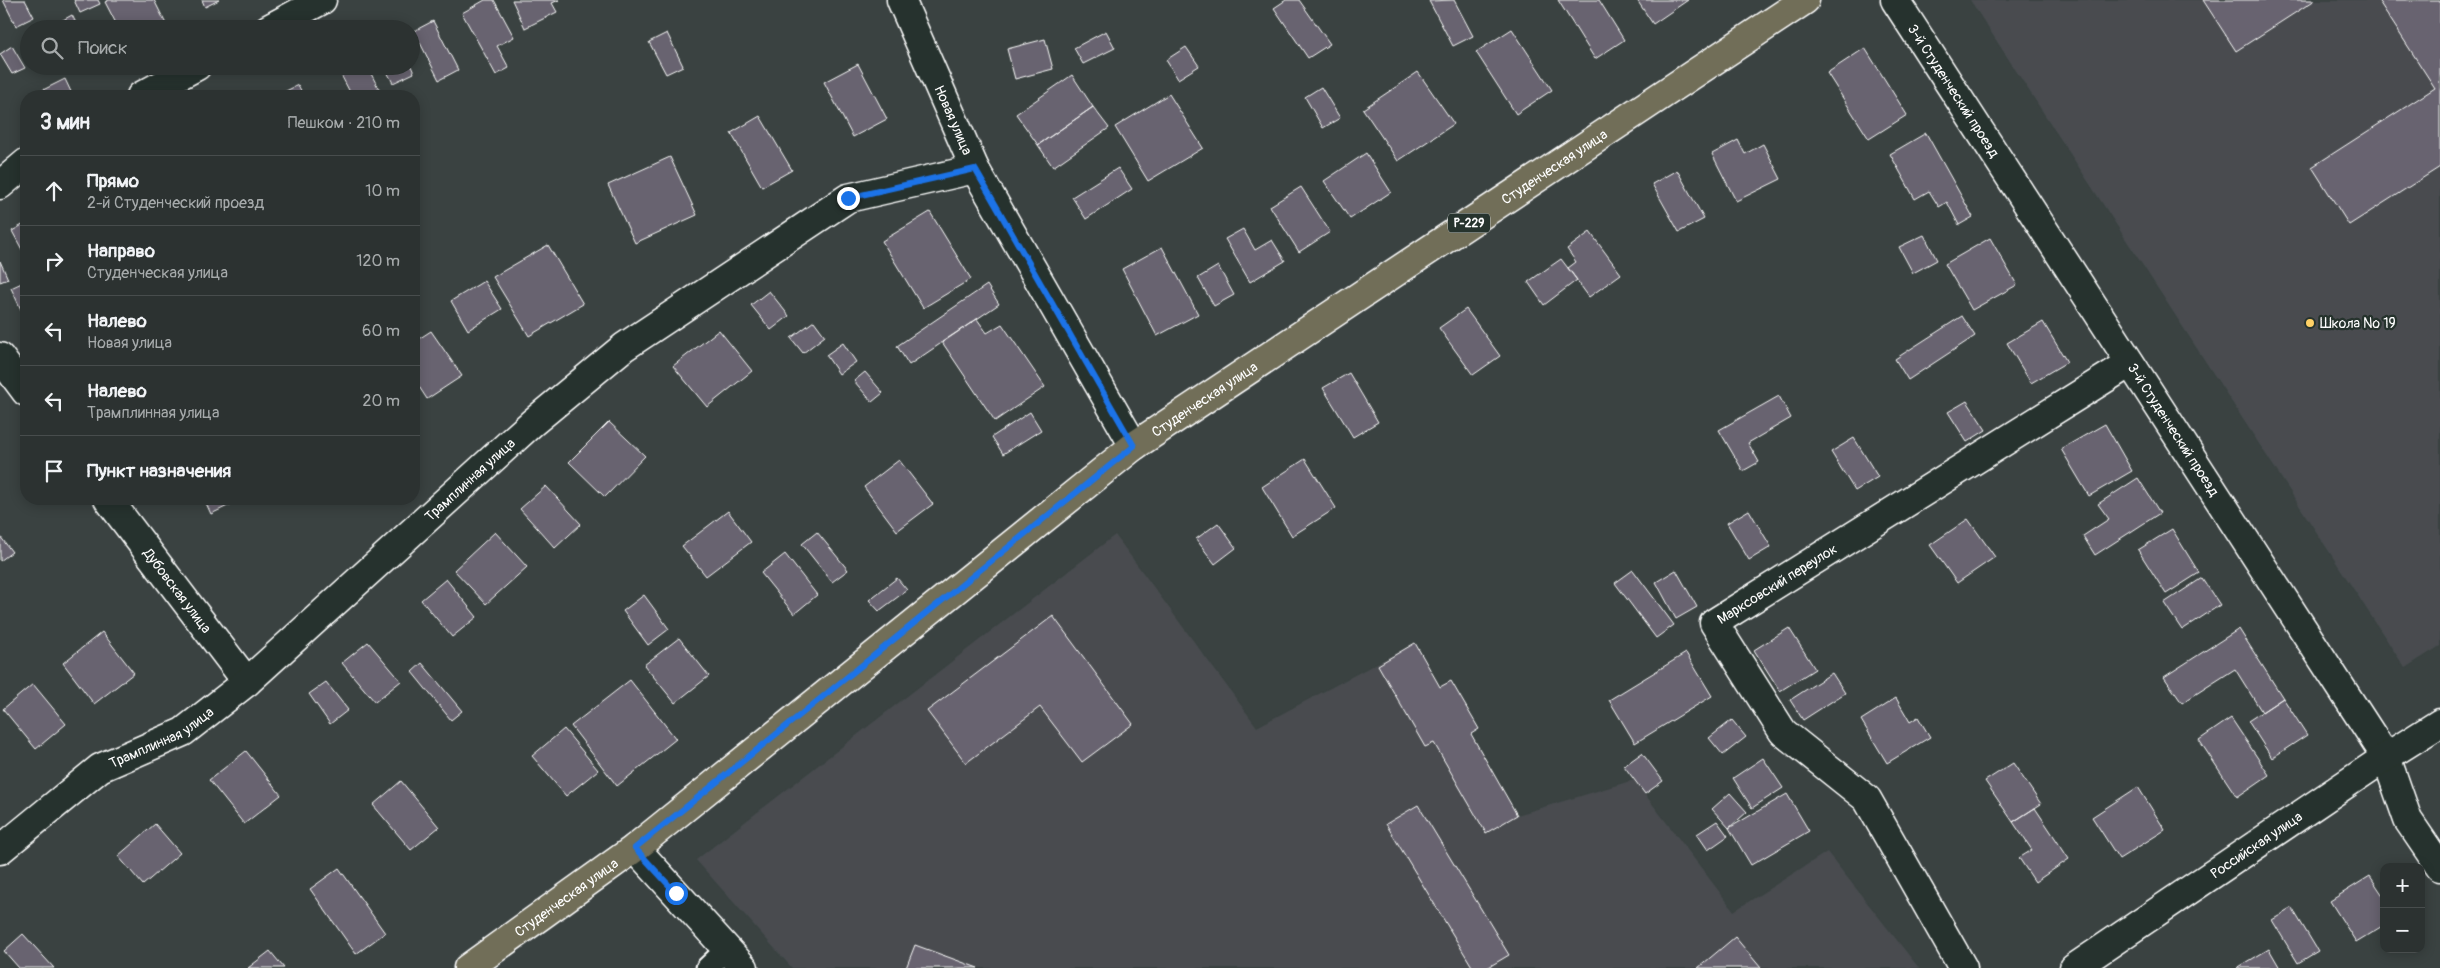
<!DOCTYPE html>
<html lang="ru">
<meta charset="utf-8">
<style>
body{margin:0;font-family:Pangolin,sans-serif;background:#343a39;color:#f1f3f6}
.controls{position:absolute;right:15px;bottom:15px;display:grid;overflow:hidden;border-radius:10px;box-shadow:0 2px 12px #0003}
.controls button{width:45px;height:45px;display:grid;place-items:center;padding:0;border:0;border-bottom:1px solid #484d4d;background:#2c3231;color:#f1f3f6;font:25px sans-serif}
.stop{position:absolute;width:15px;height:15px;margin:-11px;border:4px solid #1a73e8;border-radius:50%;background:#fff}
.stop.end{background:#1a73e8;border-color:#fff;box-shadow:0 1px 5px #0008}
.list{margin:0;padding:0;list-style:none}
h2{display:flex;justify-content:space-between;align-items:center;height:65px;margin:0;padding:0 20px;font-size:21px}
h2 small{font-size:16px;font-weight:400;color:#a6aaab}
.list li{display:grid;grid-template-columns:32px 1fr auto;gap:15px;align-items:center;box-sizing:border-box;height:70px;padding:0 20px;border-top:1px solid #484d4d}
.list b{display:block;font-size:19px;white-space:nowrap}
.list p{margin:0;font-size:16px;white-space:nowrap;color:#a6aaab}
.list em{font-size:16px;font-style:normal;color:#a6aaab}
.icon{flex:none;width:28px;height:28px;fill:none;stroke:currentColor;stroke-width:2;stroke-linecap:round;stroke-linejoin:round}
.map{position:relative;flex:none;width:2440px;height:968px;overflow:hidden}
.search{position:absolute;background:#2c3231;box-shadow:0 2px 12px #0003;left:20px;top:20px;width:400px;height:55px;display:flex;align-items:center;gap:12px;box-sizing:border-box;padding:0 18px;border-radius:28px;color:#a6aaab;font-size:19px}
.panel{position:absolute;background:#2c3231;box-shadow:0 2px 12px #0003;left:20px;top:90px;width:400px;height:415px;border-radius:20px}
.map>svg:first-child{display:block}
.built{fill:#484c4f}
.building{fill:#686470;stroke:#fff}
.lines{fill:none;stroke-linecap:round;stroke-linejoin:round}
.lane-casing{stroke:#fff;stroke-width:25}
.street-casing{stroke:#fff;stroke-width:31}
.primary-casing{stroke:#fff;stroke-width:31}
.lane{stroke:#26332d;stroke-width:21}
.street{stroke:#26332d;stroke-width:28}
.primary{stroke:#716e59;stroke-width:28}
.route{stroke:#1a73e8;stroke-width:6}
.poi-dot{fill:#ffd166;stroke:#26332d;stroke-width:2}
.labels{text-anchor:middle;stroke-width:4.5;stroke-linejoin:round;paint-order:stroke}
.shield{fill:#26332d;stroke:#bec2c0;stroke-width:1}
.shield-label{font-size:12px;font-weight:bold;fill:#fff}
.street-label{font-size:14px;fill:#fff;stroke:#26332d}
.poi-label{font-size:14px;fill:#fff;stroke:#26332d;text-anchor:start}
</style>
<div class="map">
<svg width="2440" height="968" viewBox="0 0 2440 968">
<rect width="100%" height="100%" fill="#3a4241"/>
<filter id="ink" filterUnits="userSpaceOnUse"><feTurbulence type="fractalNoise" baseFrequency=".02" numOctaves="2"/><feDisplacementMap in="SourceGraphic" scale="10" xChannelSelector="R" yChannelSelector="G"/><feConvolveMatrix kernelMatrix="1 2 1 2 8 2 1 2 1" color-interpolation-filters="sRGB"/></filter>
<g filter="url(#ink)">
<path class="built" d="M1970 0H2440V646L2405 668Z
M1115 535 1257 727 1415 643 1440 686 1451 681 1479 729 1471 735 1517 815 1634 780 1734 911 1827 852 1919 968H792L696 860Z"/>
<path class="building" d="M3 0H25L34 17 16 26Z
M74 0H98L100 4 80 13Z
M109 0H154L167 26 163 29H119L105 2Z
M202 0H219L205 7Z
M485 0H494L514 37 497 46 509 68 496 75 462 13Z
M512 0H559L552 3 557 12 525 28Z
M1286 0H1299L1330 44 1308 58 1274 8Z
M1454 0 1473 36 1453 46 1429 1Z
M1558 0H1599L1624 40 1595 59Z
M1637 0H1688L1653 24Z
M2203 0H2315L2236 51Z
M2378 0H2440V167L2349 225 2312 167 2435 88Z
M72 15 79 29H53L52 26Z
M433 21 458 70 439 80 414 31Z
M1512 29 1552 90 1516 114 1476 52Z
M1106 31 1115 48 1083 64 1074 48Z
M667 33 683 66 666 74 649 42Z
M1045 39 1053 69 1015 79 1007 49Z
M12 46 25 68 12 74 0 54Z
M1186 47 1199 66 1178 79 1166 60Z
M1865 48 1907 115 1869 139 1827 73Z
M858 64 887 119 853 137 824 82Z
M367 66 381 93 374 96H352L337 67Z
M384 66H411L414 73 393 83Z
M1418 72 1454 124 1398 161 1363 109Z
M1072 75 1093 107 1038 145 1016 114Z
M65 79 73 96H42L39 92Z
M298 85 304 96H276Z
M1321 87 1340 118 1323 128 1305 97Z
M1169 94 1203 148 1148 181 1115 127Z
M1093 107 1109 128 1053 167 1038 145Z
M760 116 792 170 762 187 731 133Z
M1926 133 1973 217 1959 225 1947 202 1939 207 1929 191 1915 199 1890 154Z
M1738 140 1745 154 1763 144 1781 179 1736 201 1712 154Z
M1366 153 1391 192 1350 219 1324 181Z
M670 157 697 215 635 243 608 185Z
M1118 168 1132 189 1086 219 1072 197Z
M1677 170 1704 219 1679 232 1652 184Z
M1301 187 1330 232 1299 252 1270 206Z
M930 212 971 279 923 308 882 241Z
M26 223V257L12 231Z
M1243 229 1255 250 1272 240 1285 261 1250 282 1225 239Z
M1590 232 1621 274 1589 297 1568 268 1576 262 1567 249Z
M1924 235 1937 260 1913 273 1899 247Z
M1990 238 2017 285 1972 310 1945 264Z
M548 245 583 304 529 336 493 277Z
M1162 247 1198 314 1157 336 1122 269Z
M1561 259 1577 280 1544 305 1528 282Z
M0 261 8 279 0 282Z
M1218 266 1234 295 1214 306 1198 278Z
M26 281V317L25 318 11 288Z
M484 281 502 309 468 330 451 301Z
M987 285 999 304 909 365 897 346Z
M769 291 789 316 771 330 751 305Z
M1466 309 1500 356 1473 375 1439 328Z
M1962 316 1975 336 1908 380 1895 359Z
M977 319 987 333 1002 324 1045 387 995 421 942 342Z
M814 321 825 336 803 353 791 338Z
M2043 322 2067 362 2031 383 2007 343Z
M719 330 752 371 707 407 673 366Z
M431 331 462 376 427 399 414 379V342Z
M843 343 856 362 839 374 826 355Z
M865 372 883 393 872 402 854 381Z
M1349 373 1378 422 1353 437 1323 388Z
M1779 396 1791 418 1748 443 1759 462 1743 471 1719 430Z
M1967 401 1986 430 1967 442 1948 412Z
M1030 412 1041 430 1003 454 992 437Z
M609 422 645 456 605 497 569 462Z
M2105 424 2132 471 2089 496 2061 449Z
M1854 438 1878 477 1855 491 1831 452Z
M1305 459 1336 508 1292 536 1262 487Z
M899 460 933 504 897 531 864 487Z
M2138 478 2160 513 2095 555 2083 536 2109 519 2098 504Z
M546 486 581 524 555 548 520 509Z
M204 499H234L236 502 211 514Z
M1749 510 1771 547 1749 560 1727 523Z
M728 511 751 542 706 576 682 546Z
M1968 519 1995 557 1957 583 1930 545Z
M1218 523 1236 548 1215 564 1196 539Z
M2172 529 2199 573 2166 594 2138 550Z
M495 532 527 567 486 604 454 570Z
M817 532 848 570 832 582 802 544Z
M0 536 12 552 0 561Z
M785 554 817 595 794 614 761 573Z
M1633 570 1674 625 1656 638 1615 583Z
M1676 570 1697 607 1676 619 1656 582Z
M897 578 907 590 879 611 869 600Z
M2202 578 2220 605 2182 630 2164 603Z
M446 579 477 617 452 637 421 600Z
M644 595 669 629 648 645 623 611Z
M1053 616 1133 724 1082 762 1040 707 966 763 927 711Z
M1789 628 1815 669 1780 691 1754 650Z
M2239 629 2283 698 2262 712 2235 669 2182 703 2164 677Z
M102 632 134 673 94 704 63 663Z
M679 638 709 676 675 703 644 665Z
M368 642 401 681 375 702 342 663Z
M1415 643 1440 687 1451 681 1479 729 1471 734 1517 815 1486 833 1434 743 1425 747 1378 665Z
M1686 653 1712 696 1635 743 1609 700Z
M422 663 462 711 451 720 412 672Z
M1832 673 1845 693 1803 720 1790 700Z
M630 680 676 739 617 786 571 726Z
M326 682 348 710 330 724 309 694Z
M33 684 66 724 36 749 3 709Z
M1896 698 1910 722 1918 717 1930 737 1887 763 1861 720Z
M2283 698 2307 735 2272 758 2248 721Z
M2231 718 2269 775 2237 797 2199 740Z
M1732 720 1746 737 1723 755 1709 738Z
M564 729 598 770 566 796 532 756Z
M246 751 281 795 244 824 209 780Z
M1642 753 1663 781 1645 794 1624 766Z
M1763 758 1783 788 1752 808 1733 778Z
M2013 763 2041 804 2013 822 1985 781Z
M401 781 439 827 411 850 373 805Z
M2138 787 2165 830 2119 859 2092 817Z
M1730 793 1747 812 1729 828 1712 809Z
M1787 794 1809 831 1751 865 1729 828Z
M1418 805 1509 955 1487 968H1473L1386 824Z
M2035 808 2069 859 2035 882 2019 858 2032 850 2013 822Z
M1717 821 1728 836 1708 850 1697 834Z
M155 824 180 853 143 885 118 856Z
M339 868 385 933 356 954 310 889Z
M2370 876 2384 897V925L2356 942 2330 901Z
M2292 908 2318 951 2298 963 2272 920Z
M23 934 54 968H19L4 951Z
M1735 937 1761 968H1698Z
M915 945 978 968H906Z
M2269 949 2280 968H2237Z
M270 951 284 968H248Z"/>
<g class="lines">
<defs>
<path id="lane" d="M707 968 727 949"/>
<g id="street">
<path id="s1" d="M901 0 975 169 1134 446"/>
<path id="s2" d="M1895 0 2386 757 2408 820 2440 867"/>
<path d="M268 29 322 0"/>
<path d="M141 96 197 66"/>
<path d="M0 185 26 163"/>
<path d="M0 357 26 392"/>
<path id="s3" d="M108 499 247 682"/>
<path d="M635 848 744 968"/>
<path id="s4" d="M0 850 100 768 183 732 247 682 532 423 624 347 848 198 975 169"/>
<path id="s5" d="M1963 968 1867 799 1783 732 1714 623 2130 363"/>
<path id="s6" d="M2074 968 2386 757 2440 723"/>
</g>
<g id="primary">
<path id="s7" d="M468 968 635 848 1134 446 1805 0"/>
</g>
</defs>
<use href="#lane" class="lane-casing"/>
<use href="#street" class="street-casing"/>
<use href="#primary" class="primary-casing"/>
<use href="#lane" class="lane"/>
<use href="#street" class="street"/>
<use href="#primary" class="primary"/>
</g>
</g>
<g class="lines" filter="url(#ink)">
<path class="route" d="M676 893 635 848 1134 446 975 169 848 198"/>
</g>
<circle class="poi-dot" cx="2310" cy="323" r="5"/>
<g class="labels">
<rect class="shield" x="1448" y="213.5" width="42" height="19" rx="4"/>
<g class="shield-label">
<text x="1469" y="227">Р-229</text>
</g>
<g class="street-label">
<text dy="5" stroke="none"><textPath href="#s2" startOffset="108">3-й Студенческий проезд</textPath></text>
<text dy="5" stroke="none"><textPath href="#s1" startOffset="131">Новая улица</textPath></text>
<text dy="5" stroke="none"><textPath href="#s7" startOffset="1351">Студенческая улица</textPath></text>
<text dy="5" stroke="none"><textPath href="#s7" startOffset="931">Студенческая улица</textPath></text>
<text dy="5" stroke="none"><textPath href="#s2" startOffset="512">3-й Студенческий проезд</textPath></text>
<text dy="5" stroke="none"><textPath href="#s4" startOffset="602">Трамплинная улица</textPath></text>
<text dy="5" stroke="none"><textPath href="#s5" startOffset="505">Марксовский переулок</textPath></text>
<text dy="5" stroke="none"><textPath href="#s3" startOffset="115">Дубовская улица</textPath></text>
<text dy="5" stroke="none"><textPath href="#s4" startOffset="198">Трамплинная улица</textPath></text>
<text dy="5" stroke="none"><textPath href="#s6" startOffset="220">Российская улица</textPath></text>
<text dy="5" stroke="none"><textPath href="#s7" startOffset="121">Студенческая улица</textPath></text>
</g>
<g class="poi-label">
<text x="2320" y="328">Школа № 19</text>
</g>
</g>
</svg>
<div class="controls">
<button>+</button>
<button>−</button>
</div>
<div class="stop" style="left:676px;top:893px"></div>
<div class="stop end" style="left:848px;top:198px"></div>
<div class="search"><svg class="icon" aria-label="search" viewBox="0 0 24 24"><circle cx="10" cy="10" r="6"/><path d="M15 15l6 6"/></svg>Поиск</div>
<section class="panel">
<h2>3 мин<small>Пешком · 210 m</small></h2>
<ul class="list">
<li><svg class="icon" aria-label="ahead" viewBox="0 0 24 24"><path d="M12 20V5M6 11l6-6 6 6"/></svg><div><b>Прямо</b><p>2-й Студенческий проезд</p></div><em>10 m</em></li>
<li><svg class="icon" aria-label="right" viewBox="0 0 24 24"><path d="M7 20v-9h11M14 6l5 5-5 5"/></svg><div><b>Направо</b><p>Студенческая улица</p></div><em>120 m</em></li>
<li><svg class="icon" aria-label="left" viewBox="0 0 24 24"><path d="M17 20v-9H6M10 6l-5 5 5 5"/></svg><div><b>Налево</b><p>Новая улица</p></div><em>60 m</em></li>
<li><svg class="icon" aria-label="left" viewBox="0 0 24 24"><path d="M17 20v-9H6M10 6l-5 5 5 5"/></svg><div><b>Налево</b><p>Трамплинная улица</p></div><em>20 m</em></li>
<li><svg class="icon" aria-label="arrive" viewBox="0 0 24 24"><path d="M6 21V4h12l-3 4 3 4H6"/></svg><div><b>Пункт назначения</b></div></li>
</ul>
</section>
</div>
